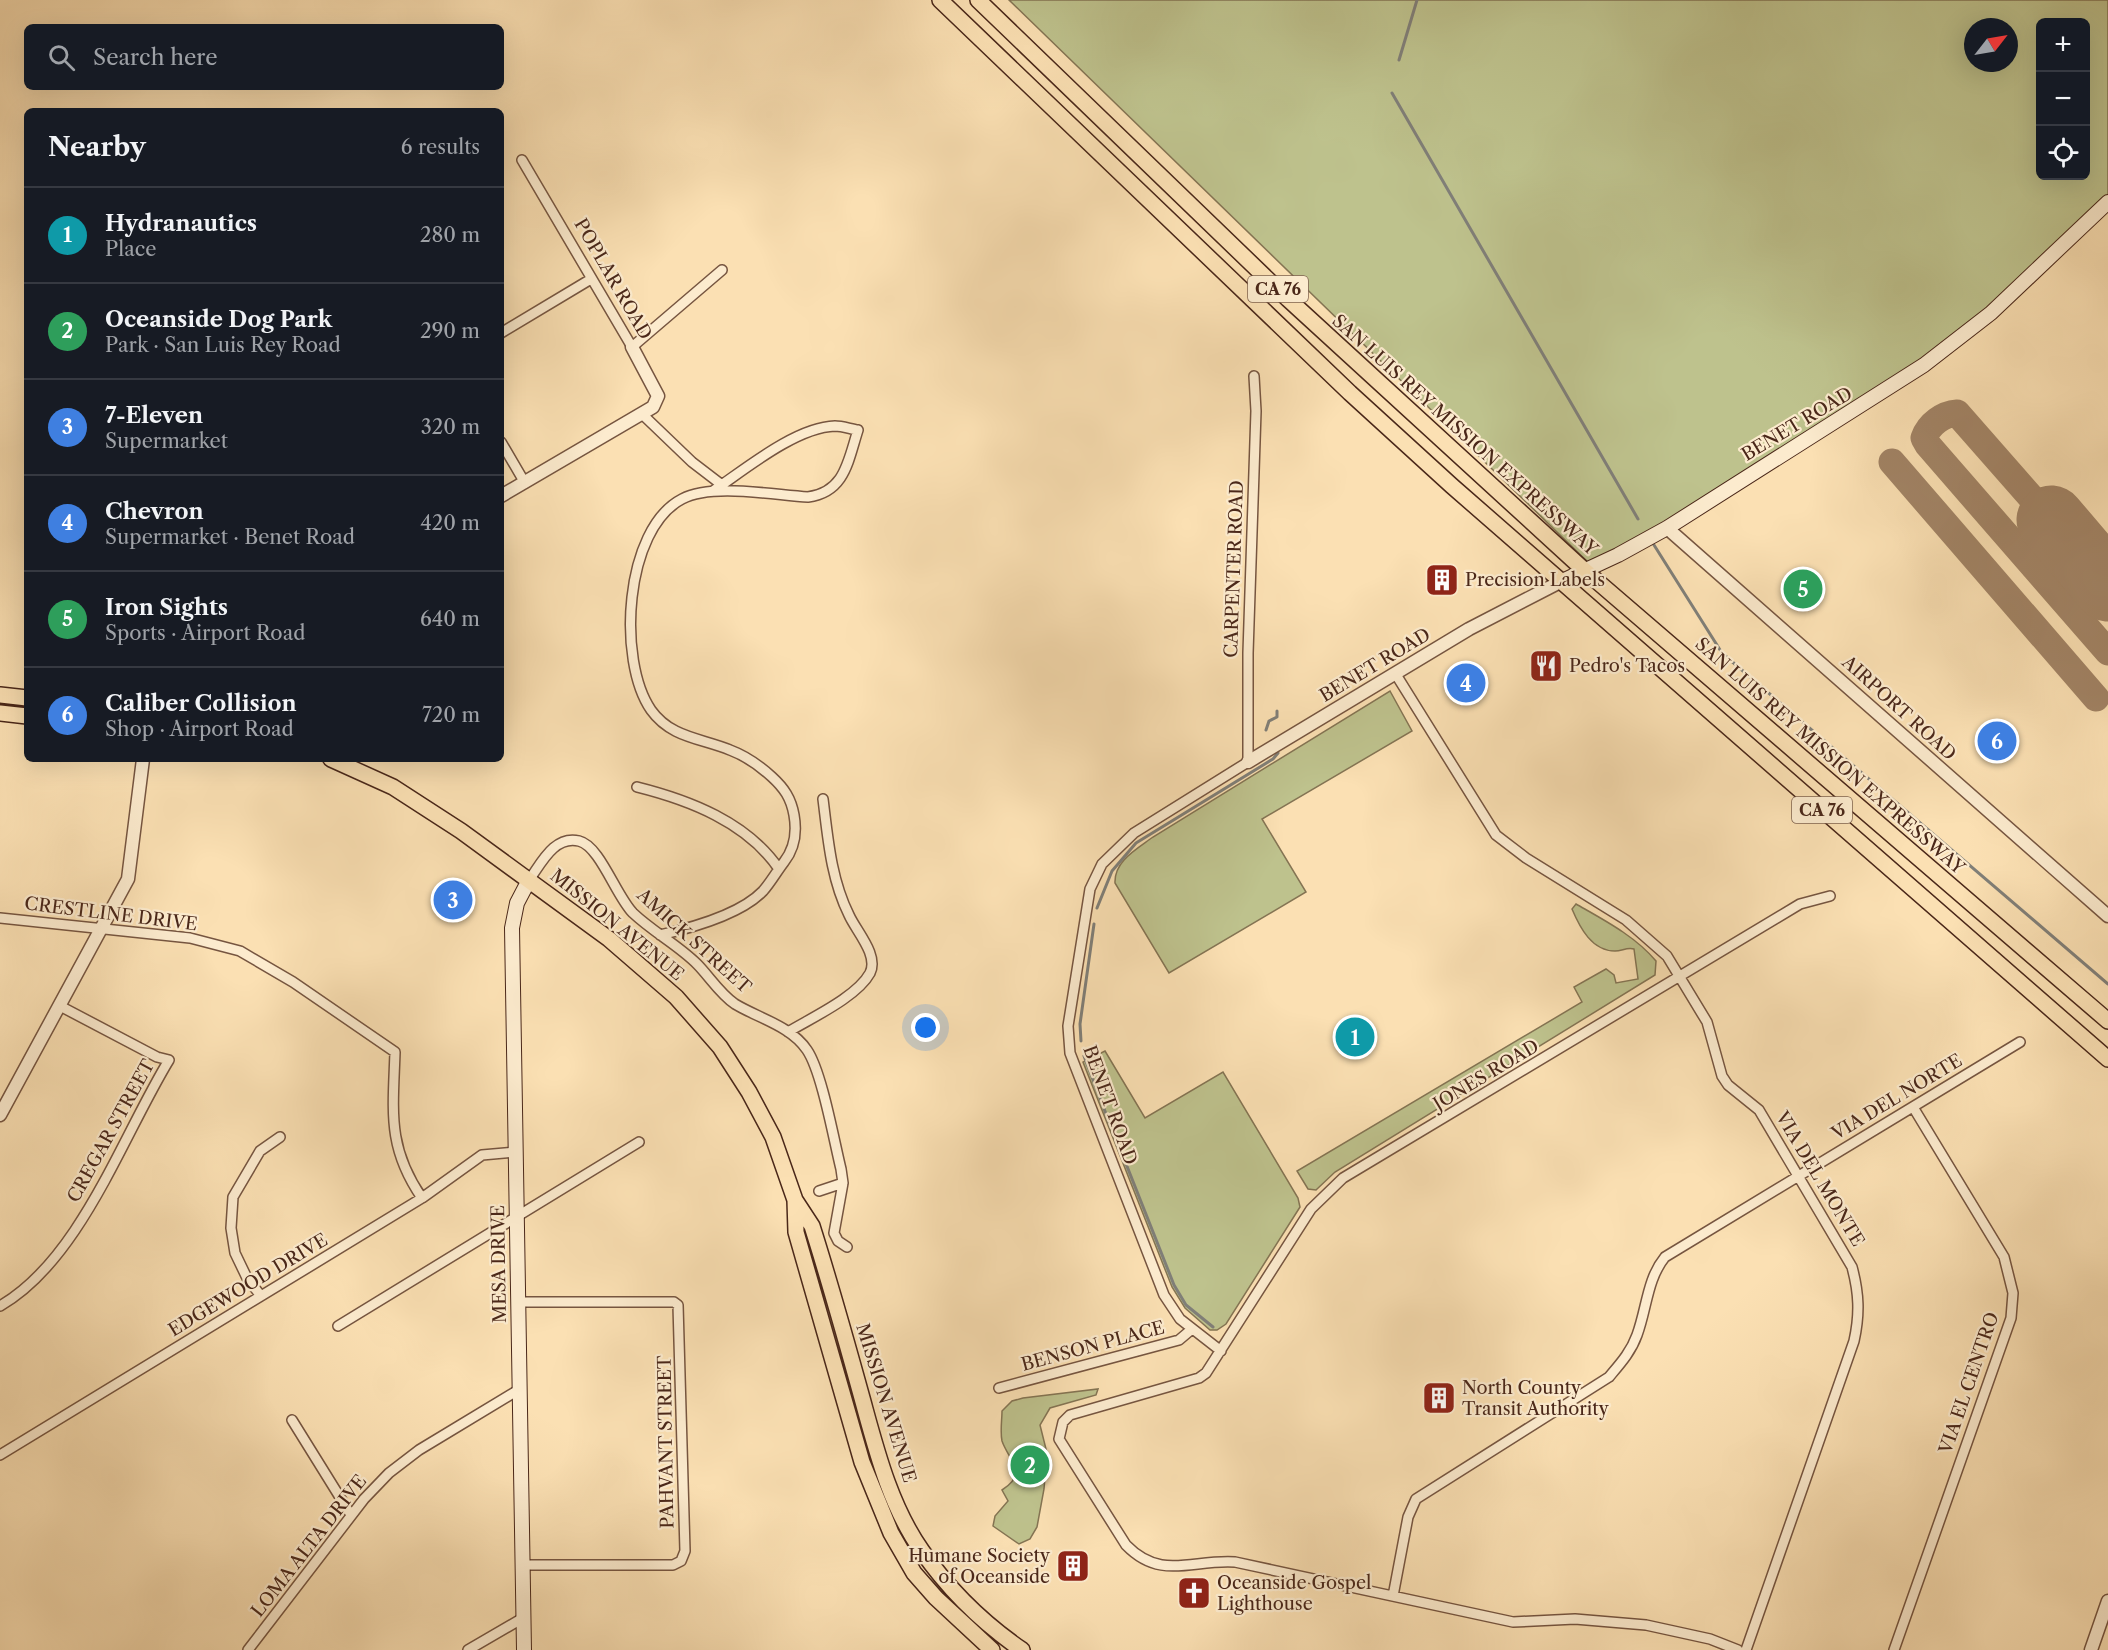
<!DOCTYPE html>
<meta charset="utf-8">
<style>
body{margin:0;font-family:"Libre Caslon Text",serif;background:#20242c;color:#f1f3f6}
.controls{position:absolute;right:18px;top:18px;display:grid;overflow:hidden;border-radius:9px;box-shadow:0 6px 24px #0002}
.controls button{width:54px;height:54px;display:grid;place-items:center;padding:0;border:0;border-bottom:2px solid #363941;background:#171b24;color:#f1f3f6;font:30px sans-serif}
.compass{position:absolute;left:1964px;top:18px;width:54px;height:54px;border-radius:50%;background:#171b24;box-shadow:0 6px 24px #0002;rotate:59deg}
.you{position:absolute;left:926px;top:1028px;width:21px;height:21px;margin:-15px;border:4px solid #fff;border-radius:50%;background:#1a73e8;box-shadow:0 0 0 9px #1a73e833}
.badge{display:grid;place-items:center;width:39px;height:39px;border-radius:50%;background:#c59692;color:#fff;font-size:20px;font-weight:700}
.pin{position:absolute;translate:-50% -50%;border:3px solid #fff;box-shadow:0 2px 6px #0006}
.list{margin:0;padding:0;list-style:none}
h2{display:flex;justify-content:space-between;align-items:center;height:78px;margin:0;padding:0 24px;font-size:26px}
h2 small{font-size:20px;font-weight:400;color:#9ea1a6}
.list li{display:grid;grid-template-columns:39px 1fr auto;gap:18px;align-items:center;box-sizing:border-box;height:96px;padding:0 24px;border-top:2px solid #363941}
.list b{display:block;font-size:22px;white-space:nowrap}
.list p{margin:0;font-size:20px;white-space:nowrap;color:#9ea1a6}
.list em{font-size:20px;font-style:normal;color:#9ea1a6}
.icon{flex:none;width:33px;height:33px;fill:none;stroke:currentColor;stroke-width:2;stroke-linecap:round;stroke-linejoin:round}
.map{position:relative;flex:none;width:2108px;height:1650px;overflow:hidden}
.search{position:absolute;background:#171b24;box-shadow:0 6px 24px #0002;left:24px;top:24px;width:480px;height:66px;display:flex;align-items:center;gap:15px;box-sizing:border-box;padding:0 21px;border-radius:9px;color:#9ea1a6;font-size:22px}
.panel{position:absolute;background:#171b24;box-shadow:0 6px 24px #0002;left:24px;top:108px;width:480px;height:654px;border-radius:9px}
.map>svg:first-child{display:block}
.green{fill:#bec28d;stroke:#847453;stroke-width:1.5;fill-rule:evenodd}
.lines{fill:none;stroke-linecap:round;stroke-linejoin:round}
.stream{stroke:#807f78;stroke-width:3}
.taxiway{stroke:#a28466;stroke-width:27}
.runway{stroke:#a28466;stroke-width:69}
.minor-casing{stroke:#765540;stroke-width:12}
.tertiary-casing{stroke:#765540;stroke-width:15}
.secondary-casing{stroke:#4a2719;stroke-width:16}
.primary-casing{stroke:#4a2719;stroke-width:18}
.trunk-casing{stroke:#4a2719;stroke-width:18}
.minor{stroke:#fcebce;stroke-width:9}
.tertiary{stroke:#fcebce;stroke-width:12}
.secondary{stroke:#fcebce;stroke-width:14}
.primary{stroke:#fbe0b3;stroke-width:15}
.trunk{stroke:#fbe0b3;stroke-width:15}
.labels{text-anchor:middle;stroke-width:4.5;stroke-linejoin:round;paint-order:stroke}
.shield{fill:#fcebce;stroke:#7f624f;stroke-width:1.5}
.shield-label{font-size:16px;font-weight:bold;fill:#4a2719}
.street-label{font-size:18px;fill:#4a2719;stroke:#fcebce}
.poi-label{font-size:18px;fill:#4a2719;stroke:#fcebce;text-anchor:start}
</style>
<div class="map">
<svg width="2108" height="1650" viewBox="0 0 2108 1650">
<rect width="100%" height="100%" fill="#fbe0b3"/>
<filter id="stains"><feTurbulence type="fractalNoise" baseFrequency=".00333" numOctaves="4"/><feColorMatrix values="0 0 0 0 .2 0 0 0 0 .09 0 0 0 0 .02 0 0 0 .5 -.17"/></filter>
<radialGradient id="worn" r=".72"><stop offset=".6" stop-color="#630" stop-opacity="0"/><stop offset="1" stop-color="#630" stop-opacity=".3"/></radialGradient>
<path class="green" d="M1009 0H2108V202L1954 343 1593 567ZM2040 22H2086V176H2040ZM1973 27H2009V63H1973Z
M1390 691 1412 731 1262 819 1306 892 1169 973 1115 883C1114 861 1137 849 1153 837Z
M1576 904C1604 920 1635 936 1656 961L1655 975 1335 1172 1316 1190 1308 1189 1297 1171 1582 1002 1574 987 1606 969 1614 975 1616 983 1638 979 1634 949C1627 947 1622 951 1615 951 1592 951 1580 928 1572 909Z
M1105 1051 1145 1118 1223 1072 1298 1198 1300 1207 1226 1324 1217 1330H1210L1185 1308 1172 1287 1083 1062Z
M1098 1389 1096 1395 1050 1408 1040 1425 1047 1453 1044 1489 1037 1527 1030 1539 1019 1544 993 1526 995 1516 1008 1501 1002 1490C1029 1473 1009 1461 1002 1441 1000 1432 1002 1420 1002 1411L1012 1401 1023 1398Z"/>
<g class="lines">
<path class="stream" d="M1399 60 1417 0
M1392 93 1638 519
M1654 545 1722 653 2108 984
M1266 730 1269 721 1277 717V711
M1097 908 1112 871 1136 843 1273 759 1278 753
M1081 1041 1080 1024 1094 924
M1084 1056 1111 1127
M1115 1136 1174 1285 1186 1305 1213 1327"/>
<path class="taxiway" d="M1892 462 2096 698
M2051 520 1957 413C1943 414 1929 424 1924 438L1928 445 2108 652
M2034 567 2045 570 2067 559 2088 564"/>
<path class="runway" d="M2051 520 2108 587"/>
<defs>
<path id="minor" d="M522 160 632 347 722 270
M501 333 591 279
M642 414 692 462 722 485
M501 442 525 483
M1395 673 1496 835 1526 858 1626 920 1667 956 1707 1022 1722 1076 1728 1085 1759 1110 1852 1267C1859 1293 1860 1314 1854 1341L1746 1650
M637 787C689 800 747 822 779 869
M529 880C541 864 554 835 579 841 600 846 616 896 633 913 653 932 678 945 697 964 709 976 720 994 735 1004 758 1018 791 1026 807 1050 822 1072 834 1141 841 1169L843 1183 834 1233 838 1241 847 1247
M0 918 190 938 240 951 293 982 395 1052C393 1112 387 1147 422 1198
M660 935C691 928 740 915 763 891 771 882 777 871 784 862 795 848 797 832 794 815 791 798 784 788 772 777 759 765 746 756 730 750 701 738 671 738 651 710 617 661 624 529 682 499 712 483 773 495 808 497 845 492 848 461 858 430 851 429 842 426 835 426 796 427 744 470 713 491
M788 1032C811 1018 857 997 870 973 879 955 856 931 849 915 831 879 828 839 823 799
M819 1191 843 1183
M261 1296 247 1278 235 1253 231 1228 233 1197 260 1151 280 1137
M518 1302H674L678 1305 685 1551 681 1561 673 1565H522
M0 1306C80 1260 122 1137 169 1060L157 1057 60 1006
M338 1326 639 1142
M1221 1351 1180 1319 1164 1295 1070 1053 1068 1026 1090 889 1102 864 1134 833 1248 762V653L1256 411 1254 376
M999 1388 1179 1340 1192 1329
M292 1420 351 1515
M0 1455 422 1198 482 1155 515 1152
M1393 1596 1408 1517 1416 1499 1609 1377C1620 1364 1631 1352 1637 1335 1647 1308 1647 1279 1665 1257L2020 1042
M248 1650 364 1499 389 1473 419 1450 520 1389
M468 1650 523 1618
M1738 1650 1710 1639 1646 1625 1575 1619 1513 1622 1235 1562C1192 1559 1161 1581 1126 1545L1059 1439 1063 1422 1070 1415 1199 1378 1206 1373 1311 1209 1343 1178 1800 904 1830 896
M1894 1650 2011 1318 2013 1293 2004 1257 1913 1107"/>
<path id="tertiary" d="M501 496 653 407 658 396 632 347
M1667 528 2108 916
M1248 762 1469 629 1560 582
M0 1115 128 879 143 759
M2091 1650 2108 1601"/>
<path id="secondary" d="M1560 582 1618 555 1667 528 1924 365 1991 313 2108 202
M524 1650 512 928 517 903 529 880"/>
<path id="primary" d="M0 695 27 698
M0 713 27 716
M331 759 393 787 461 831 609 939 676 997 720 1047 749 1092 773 1137 795 1200 812 1226C830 1283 846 1340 862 1398 876 1449 890 1506 922 1551 949 1590 983 1623 1022 1650
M795 1200 796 1232 862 1462 891 1533 914 1573 936 1598 992 1650"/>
<path id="trunk" d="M940 0 1350 393 1452 486 2108 1059
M978 0 1288 299 1584 570 2108 1021"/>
</defs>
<use href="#minor" class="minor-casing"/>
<use href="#tertiary" class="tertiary-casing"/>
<use href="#secondary" class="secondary-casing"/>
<use href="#primary" class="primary-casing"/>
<use href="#trunk" class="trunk-casing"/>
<use href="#minor" class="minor"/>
<use href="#tertiary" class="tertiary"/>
<use href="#secondary" class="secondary"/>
<use href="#primary" class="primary"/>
<use href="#trunk" class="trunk"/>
</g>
<defs>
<symbol id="building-square" viewBox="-11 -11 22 22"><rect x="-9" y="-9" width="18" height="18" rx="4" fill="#8f2418" stroke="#fcebce"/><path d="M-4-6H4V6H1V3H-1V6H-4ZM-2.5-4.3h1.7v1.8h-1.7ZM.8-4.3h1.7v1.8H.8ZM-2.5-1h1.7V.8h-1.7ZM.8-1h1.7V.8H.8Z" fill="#fff"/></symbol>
<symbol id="restaurant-square" viewBox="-11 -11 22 22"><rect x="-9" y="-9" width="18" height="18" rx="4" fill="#8f2418" stroke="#fcebce"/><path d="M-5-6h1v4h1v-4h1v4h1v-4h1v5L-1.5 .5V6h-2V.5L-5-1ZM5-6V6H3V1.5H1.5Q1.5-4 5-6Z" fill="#fff"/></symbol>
<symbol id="church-square" viewBox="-11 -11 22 22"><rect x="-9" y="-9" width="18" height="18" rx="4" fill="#8f2418" stroke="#fcebce"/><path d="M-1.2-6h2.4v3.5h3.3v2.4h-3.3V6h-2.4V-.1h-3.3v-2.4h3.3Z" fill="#fff"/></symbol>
</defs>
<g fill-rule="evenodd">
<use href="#building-square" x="1423" y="561" width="38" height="38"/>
<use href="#restaurant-square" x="1527" y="647" width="38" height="38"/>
<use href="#building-square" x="1420" y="1379" width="38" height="38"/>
<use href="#building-square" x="1054" y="1547" width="38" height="38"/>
<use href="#church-square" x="1175" y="1574" width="38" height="38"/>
</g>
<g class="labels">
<g class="shield">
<rect x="1248" y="276" width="60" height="26" rx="4.5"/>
<rect x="1792" y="797" width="60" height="26" rx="4.5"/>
</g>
<g class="shield-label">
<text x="1278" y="295">CA 76</text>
<text x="1822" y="816">CA 76</text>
</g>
<g class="street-label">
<text transform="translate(613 279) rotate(60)" y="6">POPLAR ROAD</text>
<text transform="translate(1797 424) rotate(-31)" y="6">BENET ROAD</text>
<text transform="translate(1465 435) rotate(42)" y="6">SAN LUIS REY MISSION EXPRESSWAY</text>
<text transform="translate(1234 569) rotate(-88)" y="6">CARPENTER ROAD</text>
<text transform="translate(1375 665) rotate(-31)" y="6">BENET ROAD</text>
<text transform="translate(1899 708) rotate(42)" y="6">AIRPORT ROAD</text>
<text transform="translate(1830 756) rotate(41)" y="6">SAN LUIS REY MISSION EXPRESSWAY</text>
<text transform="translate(111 914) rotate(7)" y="6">CRESTLINE DRIVE</text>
<text transform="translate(617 925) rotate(39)" y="6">MISSION AVENUE</text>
<text transform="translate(694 941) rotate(42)" y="6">AMICK STREET</text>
<text transform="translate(1486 1075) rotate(-31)" y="6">JONES ROAD</text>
<text transform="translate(1897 1097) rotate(-31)" y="6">VIA DEL NORTE</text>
<text transform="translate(1110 1105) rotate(70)" y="6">BENET ROAD</text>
<text transform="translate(111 1131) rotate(-61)" y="6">CREGAR STREET</text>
<text transform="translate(1820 1179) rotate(59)" y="6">VIA DEL MONTE</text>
<text transform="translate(499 1264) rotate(-91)" y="6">MESA DRIVE</text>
<text transform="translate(248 1285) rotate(-31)" y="6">EDGEWOOD DRIVE</text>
<text transform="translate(1093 1346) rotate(-15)" y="6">BENSON PLACE</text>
<text transform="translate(1969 1383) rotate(-71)" y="6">VIA EL CENTRO</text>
<text transform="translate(886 1403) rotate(73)" y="6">MISSION AVENUE</text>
<text transform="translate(666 1442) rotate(-91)" y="6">PAHVANT STREET</text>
<text transform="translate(309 1546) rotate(-52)" y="6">LOMA ALTA DRIVE</text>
</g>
<g class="poi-label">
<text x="1465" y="586">Precision Labels</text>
<text x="1569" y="672">Pedro's Tacos</text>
<text x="1462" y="1394">North County<tspan x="1462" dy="21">Transit Authority</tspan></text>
<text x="1050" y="1562" text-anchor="end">Humane Society<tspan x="1050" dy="21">of Oceanside</tspan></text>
<text x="1217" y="1589">Oceanside Gospel<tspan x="1217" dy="21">Lighthouse</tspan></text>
</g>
</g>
<rect width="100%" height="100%" filter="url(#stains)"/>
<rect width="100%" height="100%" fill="url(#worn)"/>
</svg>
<div class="controls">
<button>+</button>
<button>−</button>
<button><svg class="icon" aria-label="locate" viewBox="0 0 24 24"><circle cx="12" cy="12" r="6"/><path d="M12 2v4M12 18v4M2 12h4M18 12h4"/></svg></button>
</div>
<svg class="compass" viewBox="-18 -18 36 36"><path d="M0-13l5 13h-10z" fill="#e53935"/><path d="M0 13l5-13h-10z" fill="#9ea1a6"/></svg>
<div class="you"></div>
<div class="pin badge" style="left:1355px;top:1037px;background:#0f9aa8">1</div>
<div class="pin badge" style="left:1030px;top:1465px;background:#2e9e5b">2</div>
<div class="pin badge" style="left:453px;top:900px;background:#3f7fe0">3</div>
<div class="pin badge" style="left:1466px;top:683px;background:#3f7fe0">4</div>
<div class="pin badge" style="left:1803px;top:589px;background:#2e9e5b">5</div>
<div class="pin badge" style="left:1997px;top:741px;background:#3f7fe0">6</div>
<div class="search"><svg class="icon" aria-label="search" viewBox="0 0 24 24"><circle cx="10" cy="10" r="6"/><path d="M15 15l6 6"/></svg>Search here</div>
<section class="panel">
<h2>Nearby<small>6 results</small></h2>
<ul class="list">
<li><span class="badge" style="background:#0f9aa8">1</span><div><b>Hydranautics</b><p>Place</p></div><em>280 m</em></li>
<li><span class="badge" style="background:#2e9e5b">2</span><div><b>Oceanside Dog Park</b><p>Park · San Luis Rey Road</p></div><em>290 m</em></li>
<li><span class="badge" style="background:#3f7fe0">3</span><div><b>7-Eleven</b><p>Supermarket</p></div><em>320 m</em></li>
<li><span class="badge" style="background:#3f7fe0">4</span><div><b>Chevron</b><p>Supermarket · Benet Road</p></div><em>420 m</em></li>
<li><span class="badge" style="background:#2e9e5b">5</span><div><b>Iron Sights</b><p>Sports · Airport Road</p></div><em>640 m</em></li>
<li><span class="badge" style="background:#3f7fe0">6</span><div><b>Caliber Collision</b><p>Shop · Airport Road</p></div><em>720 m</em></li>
</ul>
</section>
</div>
